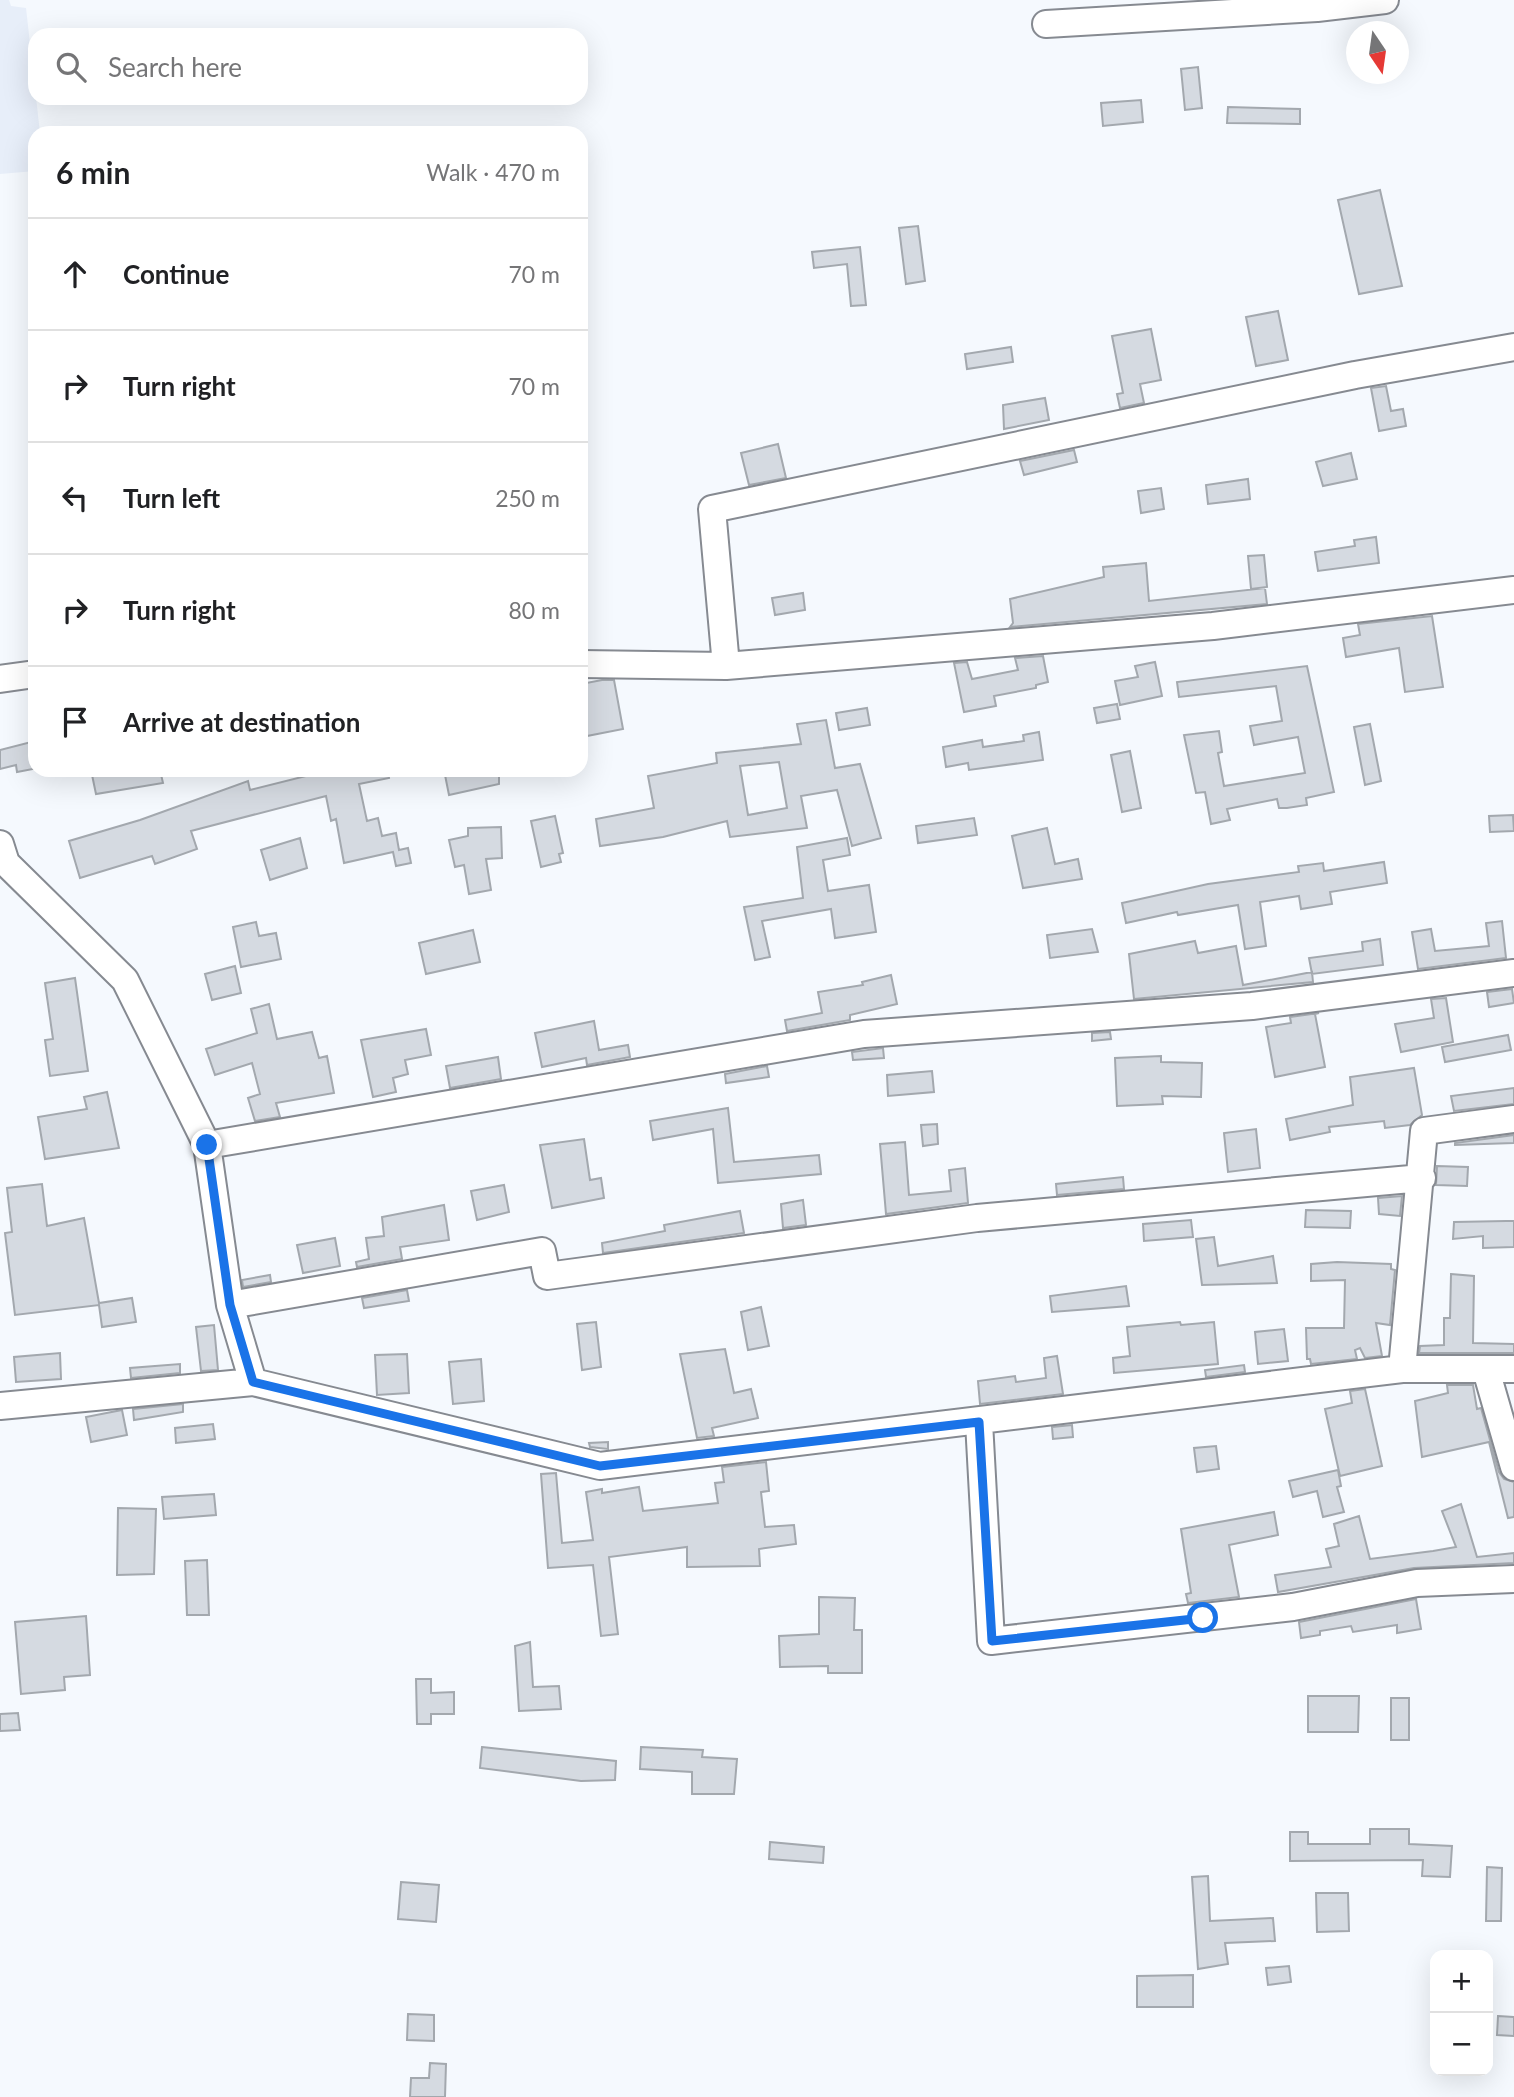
<!DOCTYPE html>
<meta charset="utf-8">
<style>
body{margin:0;font-family:Lato,sans-serif;background:#f6f6f6;color:#202124}
.controls{position:absolute;right:21px;bottom:21px;display:grid;overflow:hidden;border-radius:14px;box-shadow:0 7px 28px #0002}
.controls button{width:63px;height:63px;display:grid;place-items:center;padding:0;border:0;border-bottom:2px solid #e0e0e0;background:#fff;color:#202124;font:35px sans-serif}
.compass{position:absolute;left:1346px;top:21px;width:63px;height:63px;border-radius:50%;background:#fff;box-shadow:0 7px 28px #0002;rotate:167deg}
.stop{position:absolute;width:21px;height:21px;margin:-16px;border:5px solid #1a73e8;border-radius:50%;background:#fff}
.stop.end{background:#1a73e8;border-color:#fff;box-shadow:0 2px 7px #0008}
.list{margin:0;padding:0;list-style:none}
h2{display:flex;justify-content:space-between;align-items:center;height:91px;margin:0;padding:0 28px;font-size:30px}
h2 small{font-size:23px;font-weight:400;color:#757577}
.list li{display:grid;grid-template-columns:46px 1fr auto;gap:21px;align-items:center;box-sizing:border-box;height:112px;padding:0 28px;border-top:2px solid #e0e0e0}
.list b{display:block;font-size:26px;white-space:nowrap}
.list em{font-size:23px;font-style:normal;color:#757577}
.icon{flex:none;width:38px;height:38px;fill:none;stroke:currentColor;stroke-width:2;stroke-linecap:round;stroke-linejoin:round}
.map{position:relative;flex:none;width:1514px;height:2097px;overflow:hidden}
.search{position:absolute;background:#fff;box-shadow:0 7px 28px #0002;left:28px;top:28px;width:560px;height:77px;display:flex;align-items:center;gap:18px;box-sizing:border-box;padding:0 24px;border-radius:21px;color:#757577;font-size:26px}
.panel{position:absolute;background:#fff;box-shadow:0 7px 28px #0002;left:28px;top:126px;width:560px;height:651px;border-radius:21px}
.map>svg:first-child{display:block}
.built{fill:#e7eef9}
.building{fill:#d5dae1;stroke:#a3a8ae;stroke-width:2;fill-rule:evenodd}
.lines{fill:none;stroke-linecap:round;stroke-linejoin:round}
.minor-casing{stroke:#868a91;stroke-width:30}
.minor{stroke:#fff;stroke-width:26}
.route{stroke:#1a73e8;stroke-width:9}
</style>
<div class="map">
<svg width="1514" height="2097" viewBox="0 0 1514 2097">
<rect width="100%" height="100%" fill="#f5f9fe"/>
<path class="built" d="M0 0H9L11 6 26 8 40 133H35V171L0 174Z"/>
<path class="building" d="M1198 67 1202 108 1185 110 1181 69Z
M1141 100 1143 122 1103 126 1101 103Z
M1228 107 1300 109V124L1227 123Z
M1380 190 1402 286 1359 294 1338 200Z
M918 226 925 281 906 284 899 228Z
M860 247 866 305 851 306 847 264 814 268 812 252Z
M1278 311 1288 360 1256 366 1246 317Z
M1151 329 1161 380 1140 384 1144 403 1120 408 1117 394 1123 393 1112 336Z
M1011 347 1013 362 967 369 965 354Z
M1386 386 1391 411 1403 409 1406 426 1379 431 1371 388Z
M1045 398 1049 420 1004 429 1003 405Z
M778 444 786 478 749 485 741 453Z
M1074 450 1077 462 1024 475 1020 461Z
M1351 453 1357 479 1323 486 1316 462Z
M1248 479 1250 499 1208 504 1206 485Z
M1161 488 1164 509 1141 513 1138 491Z
M1376 537 1379 563 1318 571 1315 552 1355 546 1354 540Z
M1264 555 1267 587 1251 589 1248 556Z
M1146 563 1149 601 1265 588 1267 604 1010 627 1013 623 1010 599 1104 577 1103 567Z
M803 593 805 610 775 615 772 598Z
M1432 616 1443 687 1405 692 1399 648 1346 657 1343 638 1360 635 1358 624Z
M1043 656 1048 682 1036 685V688L994 696 996 706 964 712 954 663 967 662 972 679 1018 670 1015 658Z
M1155 662 1162 696 1120 705 1115 681 1138 677 1135 666Z
M1307 666 1334 792 1306 798 1307 805 1287 808H1279L1277 799 1227 809 1230 820 1211 824 1205 792 1196 793 1184 735 1219 731 1222 752 1218 753 1224 786 1305 773 1298 737 1254 745 1250 726 1282 721 1276 686 1179 697 1177 682Z
M602 680H614L623 729 587 736 581 684Z
M1117 704 1120 719 1097 723 1094 708Z
M867 708 870 725 839 730 836 713Z
M826 720 835 768 860 764 881 838 852 846 837 790 801 796 807 828 730 837 727 821 663 837 600 846 596 819 654 808 648 776 717 763 716 753 801 744 797 724ZM779 762 787 808 748 815 740 766Z
M1370 724 1381 781 1365 785 1354 727Z
M1039 732 1043 760 969 770 968 763 946 767 943 747 982 740 983 747 1024 741 1023 735Z
M35 741 33 769 17 772 16 765 0 769V750Z
M1130 751 1141 808 1122 812 1111 755Z
M91 770H160L163 783 96 794Z
M318 770H388L389 778 359 784 367 821 378 818 382 836 396 833 399 850 408 848 411 863 396 866 393 852 344 863 336 819 331 821 326 796 191 831 197 849 155 864 152 856 80 878 69 841 140 820 248 781 250 790 318 773Z
M444 770H499V784L449 795Z
M1513 815 1514 831 1490 832 1489 816Z
M555 816 563 853 559 854 561 862 541 867 531 821Z
M974 818 977 835 918 843 916 826Z
M501 827 502 858 486 859 491 890 469 894 464 865 455 867 449 840 468 836V828Z
M1047 828 1055 864 1078 859 1082 879 1023 888 1012 836Z
M300 838 307 868 270 880 261 850Z
M847 838 850 855 823 860 828 891 869 885 876 932 835 938 831 909 762 921 770 957 755 960 744 907 803 898 797 847Z
M1384 862 1387 883 1330 892 1332 904 1301 909 1299 896 1260 902 1266 946 1245 949 1238 905 1178 915 1177 912 1126 923 1122 903 1208 884 1299 872 1298 866 1323 863 1324 871Z
M1502 921 1506 958 1418 969 1412 932 1431 929 1435 951 1489 946 1486 923Z
M256 922 259 936 276 933 281 959 241 967 233 927Z
M1092 929 1098 952 1050 958 1047 935Z
M473 930 480 962 426 974 419 943Z
M1380 939 1383 965 1312 974 1309 958 1363 951 1362 942Z
M1195 941 1198 953 1236 946 1243 985 1312 972 1313 982 1134 999 1129 954Z
M235 966 241 993 212 1000 205 974Z
M891 975 897 1004 850 1015V1020L787 1031 785 1020 822 1013 818 992 863 985 862 982Z
M75 978 88 1071 50 1076 45 1040 53 1039 45 983Z
M1512 989 1514 1003 1489 1007 1487 992Z
M1446 998 1453 1042 1401 1052 1395 1024 1434 1018 1431 999Z
M269 1004 277 1039 312 1032 319 1058 327 1056 334 1093 276 1103 280 1117 255 1121 248 1098 260 1094 252 1063 215 1075 206 1049 257 1033 251 1009Z
M1319 1013 1315 1014 1325 1067 1275 1077 1266 1027 1291 1023 1290 1017Z
M594 1021 599 1050 628 1045 630 1057 587 1065 586 1058 542 1067 535 1033Z
M426 1029 431 1055 405 1060 408 1074 393 1078 396 1092 373 1097 361 1040Z
M1110 1032 1111 1039 1092 1041V1033Z
M1508 1035 1511 1050 1445 1062 1442 1047Z
M883 1048 884 1058 853 1060 852 1052Z
M1161 1056V1062L1202 1063 1201 1097 1162 1096 1163 1104 1117 1106 1115 1058Z
M498 1057 501 1079 450 1088 446 1066Z
M767 1066 769 1077 726 1083 725 1074Z
M1414 1068 1422 1115 1410 1125 1385 1128 1384 1121 1329 1127 1330 1132 1290 1140 1286 1119 1353 1105 1350 1077Z
M932 1071 934 1092 888 1096 887 1075Z
M1514 1088V1104L1454 1111 1451 1096Z
M107 1092 119 1148 45 1159 38 1117 87 1109 84 1097Z
M728 1108 734 1162 819 1155 821 1174 718 1183 713 1129 653 1140 650 1121Z
M937 1124 938 1144 923 1146 921 1125Z
M1256 1129 1260 1168 1228 1172 1224 1133Z
M1514 1135V1143L1455 1145V1143Z
M584 1139 590 1180 601 1178 604 1198 552 1208 540 1145Z
M905 1142 909 1195 951 1191 949 1170 965 1168 968 1203 886 1214 880 1144Z
M1437 1166 1468 1167 1467 1186 1436 1185Z
M1123 1177 1124 1189 1057 1195 1056 1184Z
M42 1184 47 1226 84 1218 99 1303 132 1298 136 1322 102 1327 99 1305 15 1315 5 1233 12 1232 7 1188Z
M504 1185 509 1212 477 1220 471 1191Z
M1402 1196 1400 1216 1379 1214 1378 1198Z
M803 1200 806 1225 783 1228 781 1204Z
M444 1205 449 1240 400 1247 402 1259 357 1267 356 1262 369 1259 366 1238 384 1236 382 1217Z
M1306 1210 1351 1211 1350 1228 1305 1227Z
M740 1211 744 1233 603 1253 602 1243 665 1231 664 1225Z
M1191 1220 1193 1237 1144 1241 1143 1224Z
M1506 1221H1514V1247L1483 1248V1236L1453 1239 1454 1222Z
M1214 1237 1218 1266 1273 1256 1277 1283 1202 1285 1196 1239Z
M335 1238 340 1266 303 1273 297 1245Z
M1337 1262 1391 1264V1269L1395 1270 1390 1325 1376 1323 1382 1356 1365 1358 1360 1348 1355 1350 1357 1359 1311 1364 1310 1359H1307L1306 1328H1344L1345 1280 1311 1281V1264Z
M1451 1274 1474 1276 1473 1343 1514 1344V1353H1419L1420 1346 1444 1345V1318H1450Z
M270 1275 271 1282 243 1287 242 1280Z
M1126 1286 1129 1306 1052 1312 1050 1296Z
M407 1290 409 1301 364 1308 362 1298Z
M761 1307 769 1346 748 1350 741 1312Z
M596 1322 601 1367 582 1370 577 1324Z
M1180 1322 1181 1325 1214 1322 1218 1364 1114 1373 1113 1358 1130 1356 1127 1327Z
M214 1325 218 1370 201 1371 196 1327Z
M1284 1329 1288 1361 1258 1364 1255 1332Z
M725 1349 734 1393 751 1389 758 1418 712 1428 714 1436 697 1438 680 1354Z
M60 1353 61 1379 16 1382 14 1357Z
M407 1354 409 1393 377 1395 375 1355Z
M1057 1356 1063 1394 980 1404 978 1381 1015 1376 1016 1382 1046 1378 1044 1358Z
M481 1359 484 1401 453 1404 449 1362Z
M180 1364V1373L131 1378 130 1368Z
M1244 1365 1245 1372 1206 1377 1205 1370Z
M1447 1385H1473L1477 1409 1481 1408 1499 1472 1504 1479 1514 1482V1517L1508 1518 1489 1442 1422 1457 1415 1401 1448 1393Z
M1365 1389 1382 1466 1340 1476 1325 1409 1352 1403 1350 1391Z
M183 1404V1412L134 1420 133 1409Z
M122 1410 127 1435 91 1442 86 1417Z
M213 1424 215 1439 176 1443 175 1428Z
M1072 1425 1073 1437 1053 1439 1052 1427Z
M608 1442V1449L590 1447 589 1443Z
M1216 1446 1219 1469 1197 1472 1194 1448Z
M766 1462 769 1491 761 1492 765 1527 794 1525 796 1544 759 1549 760 1566 687 1567V1547L609 1557 618 1634 601 1636 593 1565 548 1568 541 1474 556 1473 562 1543 593 1540 586 1492 602 1489V1493L639 1487 643 1511 718 1503 715 1483 724 1482 722 1467Z
M1338 1470 1341 1486 1337 1487 1344 1512 1323 1517 1317 1491 1293 1497 1289 1481Z
M214 1494 216 1515 164 1519 162 1497Z
M1461 1504 1477 1557 1514 1553V1563L1414 1568 1278 1592 1275 1575 1331 1567 1326 1549 1339 1546 1334 1524 1359 1516 1370 1559 1433 1551 1456 1547 1442 1511Z
M118 1508 156 1509 154 1574 117 1575Z
M1274 1512 1278 1535 1229 1545 1239 1597 1188 1603 1186 1594 1191 1593 1181 1529Z
M207 1560 209 1615H187L185 1561Z
M819 1597 855 1598 854 1630H862V1673H828V1666L780 1667 779 1636 819 1634Z
M1416 1599 1421 1629 1397 1633V1625L1353 1632 1351 1626 1320 1631V1635L1301 1638 1299 1622Z
M86 1616 90 1675 64 1677 65 1690 21 1694 15 1622Z
M530 1642 533 1687 559 1686 561 1709 519 1711 515 1646Z
M416 1679H431V1693L454 1692V1714H431V1724H417Z
M1308 1696H1359L1358 1732H1308Z
M1391 1698H1409V1740H1391Z
M18 1713 20 1730 0 1731V1714Z
M482 1747 616 1761 615 1780 581 1781 480 1768Z
M641 1747 703 1750 702 1757 737 1759 734 1794H692V1772L640 1769Z
M1370 1829H1409V1844L1452 1846 1450 1877 1422 1876 1423 1860 1290 1861V1832H1308V1844H1370Z
M770 1842 824 1847 823 1863 769 1859Z
M1487 1867 1502 1868 1501 1921H1486Z
M1208 1876 1210 1921 1273 1918 1275 1941 1225 1943 1228 1964 1198 1969 1192 1877Z
M401 1882 439 1885 436 1922 398 1919Z
M1316 1893H1348L1349 1931 1317 1932Z
M1289 1966 1291 1982 1268 1985 1266 1968Z
M1193 1975V2007H1137V1976Z
M408 2014 434 2015V2041L407 2040Z
M1498 2016 1514 2017V2036L1497 2035Z
M430 2063 446 2064 445 2097H410L411 2078H429Z"/>
<g class="lines">
<defs>
<path id="minor" d="M1046 24 1317 8 1385 0
M581 664 726 666 1213 626 1514 590
M726 666 712 509 1355 375 1514 347
M0 679 35 674
M0 844 6 863 125 980 207 1145 230 1305 253 1382
M207 1145 864 1034 1252 1006 1514 973
M230 1305 542 1251 547 1276 977 1218 1422 1178
M1402 1369 1424 1131 1514 1119
M1486 1370 1514 1467
M0 1406 253 1382 600 1466 1402 1369H1514
M979 1422 991 1641 1293 1607 1417 1583 1514 1579"/>
</defs>
<use href="#minor" class="minor-casing"/>
<use href="#minor" class="minor"/>
</g>
<g class="lines">
<path class="route" d="M207 1145 230 1305 253 1382 600 1466 979 1422 992 1641 1203 1618"/>
</g>
</svg>
<div class="controls">
<button>+</button>
<button>−</button>
</div>
<svg class="compass" viewBox="-18 -18 36 36"><path d="M0-13l5 13h-10z" fill="#e53935"/><path d="M0 13l5-13h-10z" fill="#757577"/></svg>
<div class="stop" style="left:1203px;top:1618px"></div>
<div class="stop end" style="left:207px;top:1145px"></div>
<div class="search"><svg class="icon" aria-label="search" viewBox="0 0 24 24"><circle cx="10" cy="10" r="6"/><path d="M15 15l6 6"/></svg>Search here</div>
<section class="panel">
<h2>6 min<small>Walk · 470 m</small></h2>
<ul class="list">
<li><svg class="icon" aria-label="ahead" viewBox="0 0 24 24"><path d="M12 20V5M6 11l6-6 6 6"/></svg><div><b>Continue</b></div><em>70 m</em></li>
<li><svg class="icon" aria-label="right" viewBox="0 0 24 24"><path d="M7 20v-9h11M14 6l5 5-5 5"/></svg><div><b>Turn right</b></div><em>70 m</em></li>
<li><svg class="icon" aria-label="left" viewBox="0 0 24 24"><path d="M17 20v-9H6M10 6l-5 5 5 5"/></svg><div><b>Turn left</b></div><em>250 m</em></li>
<li><svg class="icon" aria-label="right" viewBox="0 0 24 24"><path d="M7 20v-9h11M14 6l5 5-5 5"/></svg><div><b>Turn right</b></div><em>80 m</em></li>
<li><svg class="icon" aria-label="arrive" viewBox="0 0 24 24"><path d="M6 21V4h12l-3 4 3 4H6"/></svg><div><b>Arrive at destination</b></div></li>
</ul>
</section>
</div>
